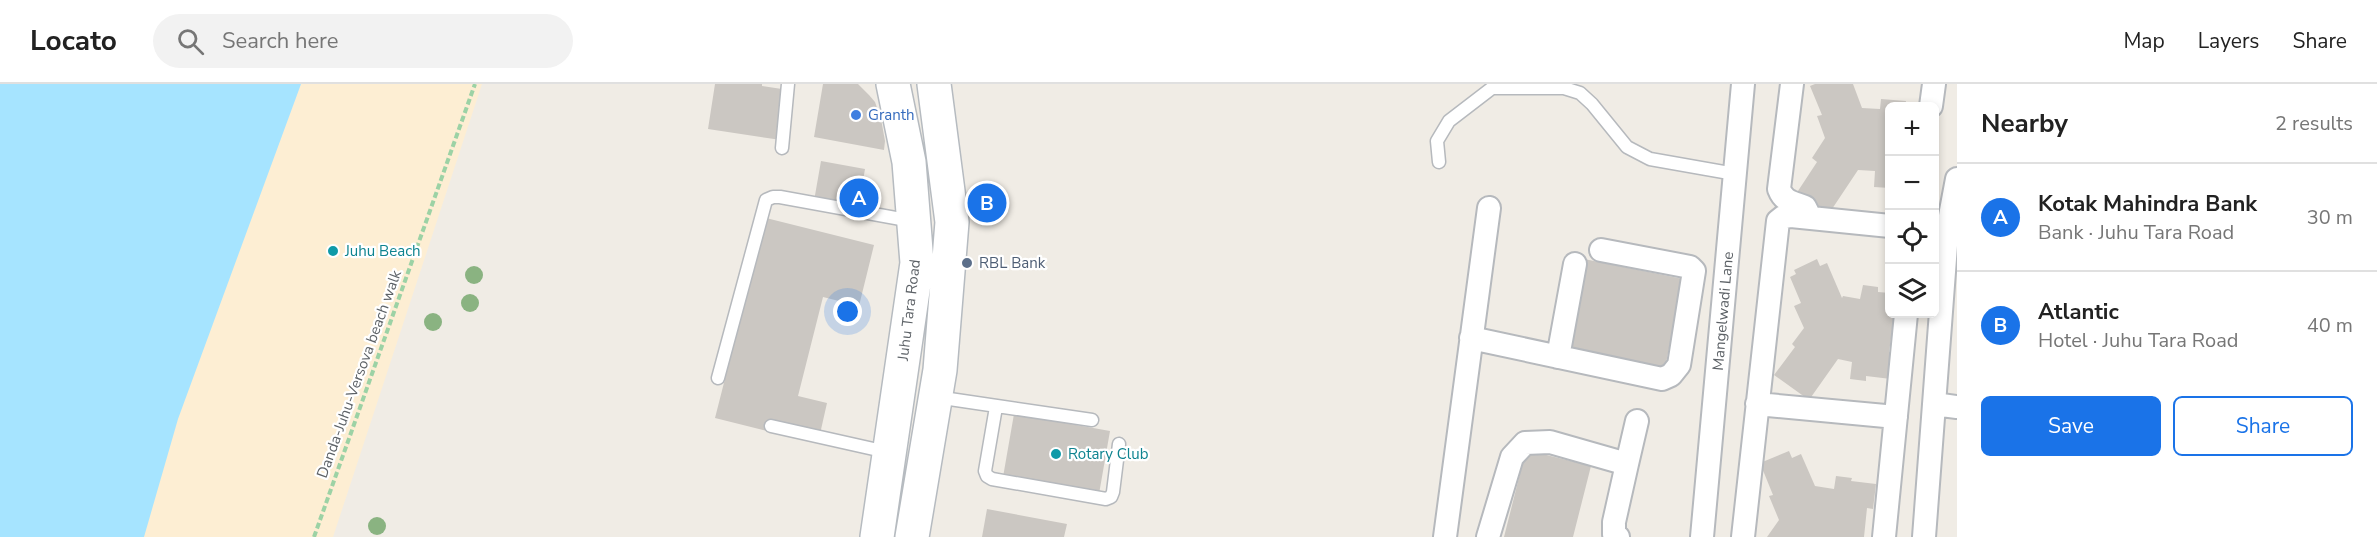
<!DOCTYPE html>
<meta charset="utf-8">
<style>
body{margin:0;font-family:"Nunito Sans",sans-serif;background:#f2f2f2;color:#222}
.controls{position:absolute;right:18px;top:18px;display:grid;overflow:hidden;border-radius:9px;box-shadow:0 3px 9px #0003}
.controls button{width:54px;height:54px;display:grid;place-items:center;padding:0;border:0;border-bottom:2px solid #e0e0e0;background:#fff;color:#222;font:30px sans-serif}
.you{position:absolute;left:848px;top:228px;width:21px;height:21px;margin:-15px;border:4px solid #fff;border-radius:50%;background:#1a73e8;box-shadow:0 0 0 9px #1a73e833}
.badge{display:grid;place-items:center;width:39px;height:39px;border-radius:50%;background:#1a73e8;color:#fff;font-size:20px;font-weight:700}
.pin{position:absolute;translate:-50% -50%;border:3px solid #fff;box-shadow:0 2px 6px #0006}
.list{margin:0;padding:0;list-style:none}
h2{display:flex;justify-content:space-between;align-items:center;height:78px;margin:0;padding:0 24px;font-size:26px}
h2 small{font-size:20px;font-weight:400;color:#767676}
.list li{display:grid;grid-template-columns:39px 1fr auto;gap:18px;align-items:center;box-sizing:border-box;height:108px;padding:0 24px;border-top:2px solid #e0e0e0}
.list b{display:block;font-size:22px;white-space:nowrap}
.list p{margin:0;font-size:20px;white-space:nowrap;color:#767676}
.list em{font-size:20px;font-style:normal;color:#767676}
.actions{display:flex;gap:12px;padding:18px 24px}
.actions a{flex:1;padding:14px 0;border:2px solid #1a73e8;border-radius:9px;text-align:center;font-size:21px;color:#1a73e8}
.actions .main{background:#1a73e8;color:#fff}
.icon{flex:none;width:33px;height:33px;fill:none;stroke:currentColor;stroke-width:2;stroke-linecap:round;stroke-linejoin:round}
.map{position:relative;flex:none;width:1957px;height:453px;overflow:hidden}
header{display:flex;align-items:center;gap:36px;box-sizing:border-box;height:84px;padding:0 30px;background:#fff;border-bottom:2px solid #e0e0e0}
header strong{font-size:28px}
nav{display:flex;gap:33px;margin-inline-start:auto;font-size:21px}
.search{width:420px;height:54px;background:#f2f2f2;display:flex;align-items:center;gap:15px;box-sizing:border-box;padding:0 21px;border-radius:33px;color:#767676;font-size:22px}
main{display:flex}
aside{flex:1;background:#fff}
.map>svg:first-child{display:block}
.sand{fill:#fdeed3}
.water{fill:#a6e4ff}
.building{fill:#cbc7c2}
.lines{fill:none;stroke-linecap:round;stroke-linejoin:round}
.lane-casing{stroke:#b6b9bd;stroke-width:15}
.street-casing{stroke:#b6b9bd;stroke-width:26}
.secondary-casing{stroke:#b6bbc0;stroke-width:36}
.path{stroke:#9cd2a5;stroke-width:4;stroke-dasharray:6 3;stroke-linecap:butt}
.lane{stroke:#fff;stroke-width:12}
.street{stroke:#fff;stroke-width:22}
.secondary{stroke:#fff;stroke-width:33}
.tree{fill:#8ab381}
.shop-dot{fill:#3f7fe0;stroke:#fff;stroke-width:2}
.culture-dot{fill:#0f9aa8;stroke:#fff;stroke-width:2}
.service-dot{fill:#5c6f8a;stroke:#fff;stroke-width:2}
.labels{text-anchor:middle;stroke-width:4.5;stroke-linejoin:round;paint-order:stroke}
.shop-label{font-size:15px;fill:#366cbe;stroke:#fff;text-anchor:start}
.culture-label{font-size:15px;fill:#0d838f;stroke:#fff;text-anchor:start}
.service-label{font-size:15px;fill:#4e5e75;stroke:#fff;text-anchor:start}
.street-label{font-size:15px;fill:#5d6267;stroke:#fff}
</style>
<header>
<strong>Locato</strong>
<div class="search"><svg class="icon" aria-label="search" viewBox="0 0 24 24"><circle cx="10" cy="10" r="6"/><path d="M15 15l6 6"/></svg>Search here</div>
<nav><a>Map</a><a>Layers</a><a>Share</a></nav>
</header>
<main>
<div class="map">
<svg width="1957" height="453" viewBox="0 0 1957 453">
<rect width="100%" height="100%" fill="#f0ece5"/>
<path class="sand" d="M301 0H482L333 453H132Z"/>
<path class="water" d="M0 0H301L178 335 144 453H0Z"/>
<path class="building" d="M715 0H762V2L782 5 778 33 785 34 781 56 708 45Z
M823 0H858L869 11 875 18 881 35 885 57 884 66 814 53Z
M1815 0H1853L1862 24 1880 25 1881 15 1906 17 1905 22H1890V104L1874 103 1875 87 1858 86 1828 131 1796 110 1817 78 1812 74 1825 54 1817 32 1822 31 1810 2Z
M821 77 865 85 858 125 814 117Z
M766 134 874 161 859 222 823 213 798 312 827 319 820 350 767 347 715 334Z
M1584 175 1683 195 1665 284 1566 265Z
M1817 175 1820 182 1827 179 1842 214 1843 212 1860 215 1863 201 1878 203V208L1890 209V230H1899V234H1894L1889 268 1895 269 1891 295 1866 292V297L1850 295 1852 278 1838 275 1809 316 1774 291 1795 263 1792 260 1804 244 1794 222 1801 219 1790 193 1796 190 1794 186Z
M1014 330 1110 347 1099 410 1003 393Z
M1526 366 1591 382 1573 453H1504Z
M1789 367 1792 374 1801 370 1815 402 1834 405 1836 392 1852 394 1851 397 1876 400 1873 425 1867 424 1864 453H1767L1779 436 1769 412 1773 411 1760 379Z
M987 425 1067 440 1064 453H982Z"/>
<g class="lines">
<defs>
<path id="lane" d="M782 64 788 0
M1439 78 1437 57 1449 37 1492 4H1564L1580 9 1592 20 1627 63 1650 75 1735 90
M718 294 766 116 773 113H780L912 137
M936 313 1092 336
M996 323 985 387 987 392 992 395 1106 415 1111 413 1113 408 1119 360
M771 342 887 368"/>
<path id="street" d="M1792 0 1779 105C1784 118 1792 118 1805 123L1809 131
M1931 22 1934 0
M1471 254 1662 295 1671 291 1679 281 1694 187 1690 183 1601 166
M1558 273 1575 180
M1757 320 1896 333
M1934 320 1957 323
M1627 380 1637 337
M1445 453 1489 124
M1488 453 1512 373 1525 359 1550 358 1627 380 1614 438V450L1618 453
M1702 453 1743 0
M1743 453 1778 137 1783 133 1791 132 1890 142
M1884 453 1906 230
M1924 453 1947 148 1957 95"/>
<path id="secondary" d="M877 453 917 179 909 78 893 0
M912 453 940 286 952 138 934 0"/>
</defs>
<use href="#lane" class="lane-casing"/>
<use href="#street" class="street-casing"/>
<use href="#secondary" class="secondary-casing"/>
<path class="path" d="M314 453 475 0"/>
<use href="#lane" class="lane"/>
<use href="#street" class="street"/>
<use href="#secondary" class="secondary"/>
</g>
<g class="tree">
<circle cx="474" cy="191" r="9"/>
<circle cx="470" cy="219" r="9"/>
<circle cx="433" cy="238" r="9"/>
<circle cx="377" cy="442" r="9"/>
</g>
<circle class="shop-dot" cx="856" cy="31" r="6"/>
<g class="culture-dot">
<circle cx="333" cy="167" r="6"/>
<circle cx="1056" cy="370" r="6"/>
</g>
<circle class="service-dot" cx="967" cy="179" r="6"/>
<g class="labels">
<g class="shop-label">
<text x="868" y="36">Granth</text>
</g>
<g class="culture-label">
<text x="345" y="172">Juhu Beach</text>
<text x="1068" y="375">Rotary Club</text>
</g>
<g class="service-label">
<text x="979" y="184">RBL Bank</text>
</g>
<g class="street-label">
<text transform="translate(909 226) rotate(-83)" y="5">Juhu Tara Road</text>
<text transform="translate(1723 227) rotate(-85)" y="5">Mangelwadi Lane</text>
<text transform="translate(359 290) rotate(-70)" y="5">Danda-Juhu-Versova beach walk</text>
</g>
</g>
</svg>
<div class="controls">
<button>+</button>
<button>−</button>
<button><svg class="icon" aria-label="locate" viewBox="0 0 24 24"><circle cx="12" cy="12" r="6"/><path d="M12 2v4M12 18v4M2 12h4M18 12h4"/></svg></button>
<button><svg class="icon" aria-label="layers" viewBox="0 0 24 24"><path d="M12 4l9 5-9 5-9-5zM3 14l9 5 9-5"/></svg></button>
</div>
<div class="you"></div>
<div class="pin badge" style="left:859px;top:114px">A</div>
<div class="pin badge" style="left:987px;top:119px">B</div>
</div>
<aside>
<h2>Nearby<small>2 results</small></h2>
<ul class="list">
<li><span class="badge">A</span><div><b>Kotak Mahindra Bank</b><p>Bank · Juhu Tara Road</p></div><em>30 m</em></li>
<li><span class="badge">B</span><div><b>Atlantic</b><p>Hotel · Juhu Tara Road</p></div><em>40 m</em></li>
</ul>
<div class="actions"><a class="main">Save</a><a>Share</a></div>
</aside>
</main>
